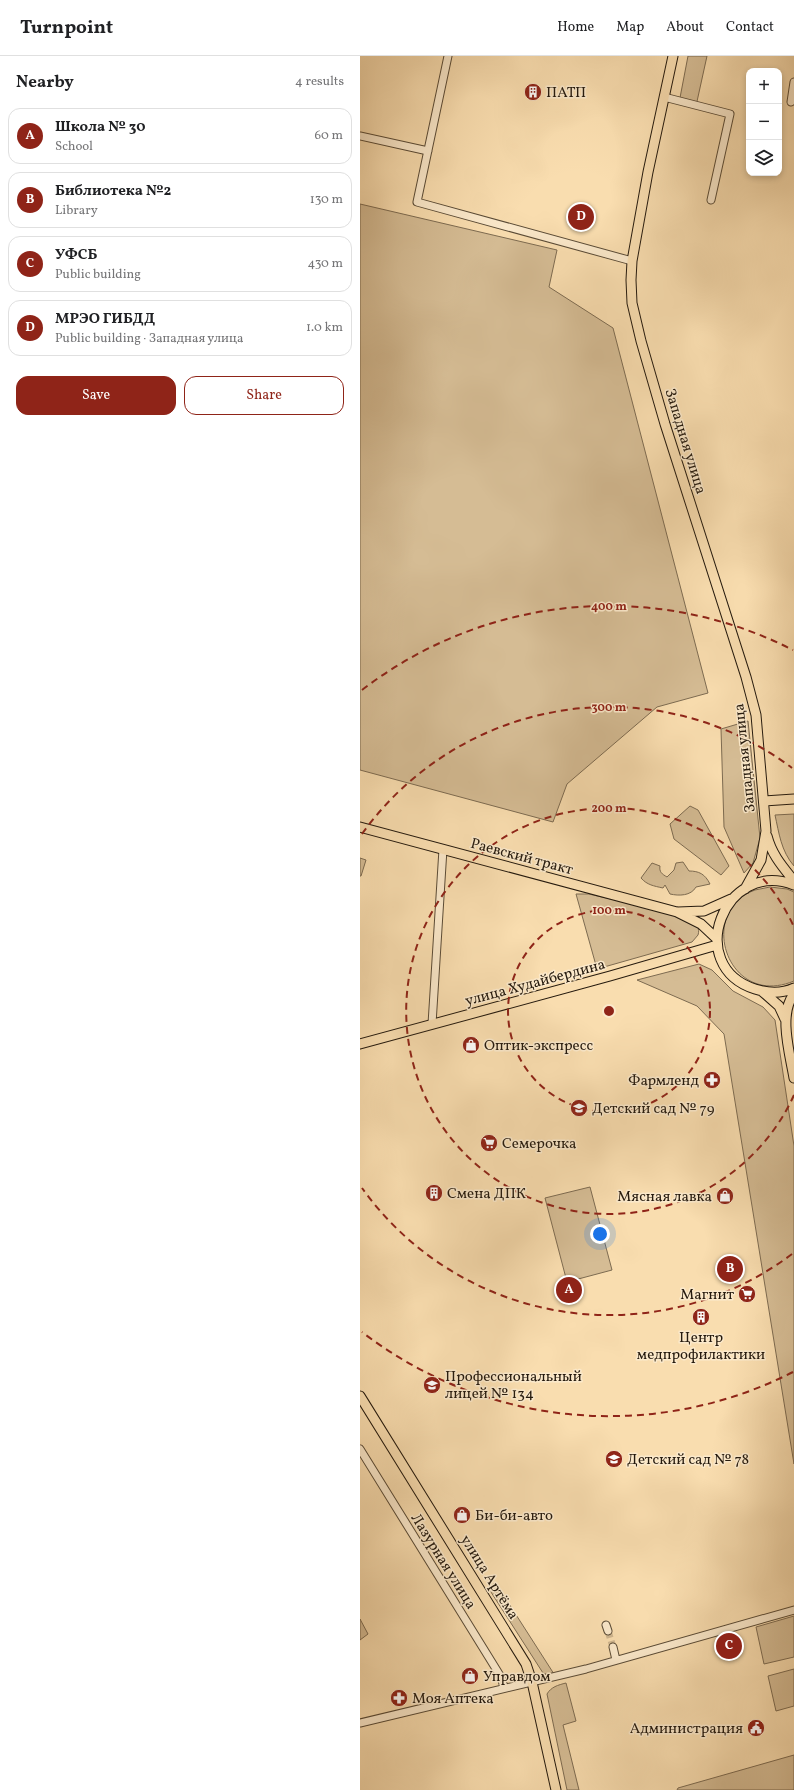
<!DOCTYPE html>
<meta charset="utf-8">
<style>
body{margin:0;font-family:Vollkorn,serif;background:#f2f2f2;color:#202124}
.controls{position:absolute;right:12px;top:12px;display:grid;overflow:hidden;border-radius:8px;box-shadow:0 2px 6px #0003}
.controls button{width:36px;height:36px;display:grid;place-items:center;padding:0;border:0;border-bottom:1px solid #e0e0e0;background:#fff;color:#202124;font:20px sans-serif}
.you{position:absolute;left:240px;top:1178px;width:14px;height:14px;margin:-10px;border:3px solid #fff;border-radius:50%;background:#1a73e8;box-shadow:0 0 0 6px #1a73e833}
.badge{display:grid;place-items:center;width:26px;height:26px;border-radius:50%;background:#8f2418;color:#fff;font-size:13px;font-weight:700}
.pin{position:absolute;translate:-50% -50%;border:2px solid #fff;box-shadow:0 1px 4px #0006}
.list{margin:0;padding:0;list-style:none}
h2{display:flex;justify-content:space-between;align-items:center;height:52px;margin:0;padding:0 16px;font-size:17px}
h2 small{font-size:13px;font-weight:400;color:#757577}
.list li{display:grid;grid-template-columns:26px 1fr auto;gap:12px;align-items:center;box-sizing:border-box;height:56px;margin:0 8px 8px;padding:0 8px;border:1px solid #e0e0e0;border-radius:12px}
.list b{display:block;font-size:15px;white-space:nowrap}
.list p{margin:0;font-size:13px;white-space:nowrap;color:#757577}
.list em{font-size:13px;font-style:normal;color:#757577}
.actions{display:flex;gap:8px;padding:12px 16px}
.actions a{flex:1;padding:9px 0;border:1px solid #8f2418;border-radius:12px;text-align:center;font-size:14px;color:#8f2418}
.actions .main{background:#8f2418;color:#fff}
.icon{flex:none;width:22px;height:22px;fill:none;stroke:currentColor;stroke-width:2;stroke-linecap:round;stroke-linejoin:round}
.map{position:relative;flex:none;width:434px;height:1734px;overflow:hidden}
header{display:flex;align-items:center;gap:24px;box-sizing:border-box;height:56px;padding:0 20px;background:#fff;border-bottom:1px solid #e0e0e0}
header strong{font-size:19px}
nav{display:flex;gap:22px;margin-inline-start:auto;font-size:14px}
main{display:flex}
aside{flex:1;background:#fff}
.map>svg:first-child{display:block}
.green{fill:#d5bc94;stroke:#7d6b51}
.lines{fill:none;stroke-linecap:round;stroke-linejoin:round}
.minor-tunnel{stroke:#cfb68f;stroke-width:7;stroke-dasharray:7 3.5;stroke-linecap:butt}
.minor-casing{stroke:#5a4b36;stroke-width:9}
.major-casing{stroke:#251a0e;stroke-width:11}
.minor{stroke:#fbe9cb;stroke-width:7}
.major{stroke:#f9ddaf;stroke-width:9}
.ring{fill:none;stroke:#8f2418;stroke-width:2;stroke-dasharray:7 5}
.labels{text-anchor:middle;stroke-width:3;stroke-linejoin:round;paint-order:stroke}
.poi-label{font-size:15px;fill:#251a0e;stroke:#fbe9cb;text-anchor:start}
.street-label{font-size:15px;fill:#251a0e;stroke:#fbe9cb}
.centre{fill:#8f2418;stroke:#fbe9cb;stroke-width:2}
.ring-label{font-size:12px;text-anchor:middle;font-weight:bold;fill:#8f2418;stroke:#fbe9cb;stroke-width:3;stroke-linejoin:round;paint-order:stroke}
</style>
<header>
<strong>Turnpoint</strong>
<nav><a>Home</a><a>Map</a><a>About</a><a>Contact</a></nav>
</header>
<main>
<aside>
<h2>Nearby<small>4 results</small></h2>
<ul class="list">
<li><span class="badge">A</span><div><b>Школа № 30</b><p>School</p></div><em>60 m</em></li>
<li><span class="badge">B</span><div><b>Библиотека №2</b><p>Library</p></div><em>130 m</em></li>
<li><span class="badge">C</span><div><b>УФСБ</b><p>Public building</p></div><em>430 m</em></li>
<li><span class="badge">D</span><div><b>МРЭО ГИБДД</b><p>Public building · Западная улица</p></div><em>1.0 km</em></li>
</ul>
<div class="actions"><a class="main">Save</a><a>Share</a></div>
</aside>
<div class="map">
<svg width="434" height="1734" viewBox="0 0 434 1734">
<rect width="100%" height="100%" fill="#f9ddaf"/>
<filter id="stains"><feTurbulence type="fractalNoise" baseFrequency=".005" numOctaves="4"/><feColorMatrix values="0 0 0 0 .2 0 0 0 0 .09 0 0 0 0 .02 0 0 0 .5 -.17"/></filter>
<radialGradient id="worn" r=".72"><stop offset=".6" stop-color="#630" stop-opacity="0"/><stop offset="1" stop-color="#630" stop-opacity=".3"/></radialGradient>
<path class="green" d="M328 0H347L336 50 319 47Z
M0 148 197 194 189 231 253 272 348 637 297 651 207 728 193 766 0 714Z
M388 665 400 782 393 807 384 817 364 771 361 673Z
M330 750 338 754 369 810 361 819 314 783 310 768Z
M434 758V810C421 795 419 777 415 759Z
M0 802 6 804 1 820H0Z
M323 806 329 815C339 815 345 818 350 828L336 831C331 840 319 840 310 838L305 829 303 832C294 830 287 829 281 822L292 807 300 810C299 816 302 818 307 821L314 814 316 807Z
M410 831 427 833 434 836V925C367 953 336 855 395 834 400 833 405 832 410 831Z
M216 838H229C249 843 326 858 337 870 339 873 339 876 338 879L332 886 237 913Z
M339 908 352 914 373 935 403 951 415 964 434 1090V1408L364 978 337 950 277 924Z
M230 1131 252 1214 207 1226 185 1142Z
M135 1526 194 1618 189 1619 183 1617 129 1533Z
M434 1560V1601L404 1608 396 1571Z
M0 1563 8 1578 0 1584Z
M434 1613V1650L416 1655 408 1620Z
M206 1627 216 1665 203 1669 219 1734H207L187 1638C191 1631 198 1629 206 1627Z
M434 1699V1734H317L318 1732Z"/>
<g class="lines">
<path class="minor-tunnel" d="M248 1575 253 1591"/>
<defs>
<path id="minor" d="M88 0 57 146 272 205
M304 41 370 58 351 144
M431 46 434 26
M0 80 68 95
M72 968 83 793
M0 1393 141 1621 144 1631
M246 1569 248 1575
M253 1591 256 1604
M0 1667 226 1613 434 1554"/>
<path id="major" d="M313 0 288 116 272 205 271 224 272 247 281 285 305 368 386 621 396 659 406 775 401 804 385 833
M404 745 434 743
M0 771 317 856 341 868 357 883
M407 780C412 799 422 810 434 825
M434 829C364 802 323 910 395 933 408 937 421 938 434 932
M318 856 344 855 371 843
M403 936 419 950 425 963
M434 938C418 958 430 998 434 1022
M0 988 250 920 357 889
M0 1340 166 1608 172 1626 196 1734"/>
</defs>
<use href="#minor" class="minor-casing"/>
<use href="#major" class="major-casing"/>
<use href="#minor" class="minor"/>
<use href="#major" class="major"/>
</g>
<g class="ring">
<circle cx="249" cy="955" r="101"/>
<path d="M434 1039A203 203 0 1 1 434 871"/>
<path d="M432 1198A304 304 0 0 1 2 1132M2 778A304 304 0 0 1 432 712"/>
<path d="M433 1316A405 405 0 0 1 2 1276M2 634A405 405 0 0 1 433 594"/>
</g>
<defs>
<symbol id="building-disc" viewBox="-11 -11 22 22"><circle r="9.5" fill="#8f2418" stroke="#fbe9cb"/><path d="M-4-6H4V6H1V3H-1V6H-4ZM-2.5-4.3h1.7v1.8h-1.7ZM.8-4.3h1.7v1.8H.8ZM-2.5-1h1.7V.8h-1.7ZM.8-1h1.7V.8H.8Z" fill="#fff"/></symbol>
<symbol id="shop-disc" viewBox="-11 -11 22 22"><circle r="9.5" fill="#8f2418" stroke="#fbe9cb"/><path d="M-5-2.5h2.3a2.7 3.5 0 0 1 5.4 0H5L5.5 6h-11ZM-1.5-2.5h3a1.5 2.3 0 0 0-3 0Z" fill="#fff"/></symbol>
<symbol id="pharmacy-disc" viewBox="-11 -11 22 22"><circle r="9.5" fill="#8f2418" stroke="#fbe9cb"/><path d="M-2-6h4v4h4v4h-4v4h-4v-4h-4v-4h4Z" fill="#fff"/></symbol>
<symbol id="school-disc" viewBox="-11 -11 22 22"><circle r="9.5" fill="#8f2418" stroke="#fbe9cb"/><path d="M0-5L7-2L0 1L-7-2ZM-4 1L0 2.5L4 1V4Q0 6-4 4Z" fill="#fff"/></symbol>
<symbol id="supermarket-disc" viewBox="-11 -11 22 22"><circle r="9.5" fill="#8f2418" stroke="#fbe9cb"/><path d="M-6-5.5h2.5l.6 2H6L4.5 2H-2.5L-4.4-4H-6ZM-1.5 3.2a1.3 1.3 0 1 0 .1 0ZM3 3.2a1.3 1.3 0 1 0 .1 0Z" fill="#fff"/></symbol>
<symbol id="university-disc" viewBox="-11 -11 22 22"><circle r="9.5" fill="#8f2418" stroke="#fbe9cb"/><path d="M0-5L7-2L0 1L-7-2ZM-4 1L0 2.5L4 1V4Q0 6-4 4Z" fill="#fff"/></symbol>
<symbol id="civic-disc" viewBox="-11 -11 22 22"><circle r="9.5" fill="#8f2418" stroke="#fbe9cb"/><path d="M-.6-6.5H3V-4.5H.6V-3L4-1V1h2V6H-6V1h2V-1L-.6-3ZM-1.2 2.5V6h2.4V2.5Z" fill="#fff"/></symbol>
</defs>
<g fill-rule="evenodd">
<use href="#building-disc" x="163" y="26" width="20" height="20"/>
<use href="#shop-disc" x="101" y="979" width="20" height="20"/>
<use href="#pharmacy-disc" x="342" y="1014" width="20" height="20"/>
<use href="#school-disc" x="209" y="1042" width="20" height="20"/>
<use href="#supermarket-disc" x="119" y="1077" width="20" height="20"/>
<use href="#building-disc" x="64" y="1127" width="20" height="20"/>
<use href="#shop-disc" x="355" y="1130" width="20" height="20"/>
<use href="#supermarket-disc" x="377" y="1228" width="20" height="20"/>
<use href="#building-disc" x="331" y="1251" width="20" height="20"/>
<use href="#university-disc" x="62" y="1319" width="20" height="20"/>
<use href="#school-disc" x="244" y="1393" width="20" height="20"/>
<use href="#shop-disc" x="92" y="1449" width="20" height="20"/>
<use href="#shop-disc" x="100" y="1610" width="20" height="20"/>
<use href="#pharmacy-disc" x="29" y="1632" width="20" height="20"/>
<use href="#civic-disc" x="386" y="1662" width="20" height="20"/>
</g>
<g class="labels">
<g class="poi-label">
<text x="186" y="41">ПАТП</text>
<text x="124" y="994">Оптик-экспресс</text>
<text x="339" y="1029" text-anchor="end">Фармленд</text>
<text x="232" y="1057">Детский сад № 79</text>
<text x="142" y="1092">Семерочка</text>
<text x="87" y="1142">Смена ДПК</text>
<text x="352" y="1145" text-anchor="end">Мясная лавка</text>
<text x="374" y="1243" text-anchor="end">Магнит</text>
<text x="341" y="1286" text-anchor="middle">Центр<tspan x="341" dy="17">медпрофилактики</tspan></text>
<text x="85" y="1325">Профессиональный<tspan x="85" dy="17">лицей № 134</tspan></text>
<text x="267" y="1408">Детский сад № 78</text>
<text x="115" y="1464">Би-би-авто</text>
<text x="123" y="1625">Управдом</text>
<text x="52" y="1647">Моя Аптека</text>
<text x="383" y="1677" text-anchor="end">Администрация</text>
</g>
<g class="street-label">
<text transform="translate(326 385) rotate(73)" y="5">Западная улица</text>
<text transform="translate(384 702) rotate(-96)" y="5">Западная улица</text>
<text transform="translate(162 800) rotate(15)" y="5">Раевский тракт</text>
<text transform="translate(175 926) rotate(-15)" y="5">улица Худайбердина</text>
<text transform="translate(84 1505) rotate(58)" y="5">Лазурная улица</text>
<text transform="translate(130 1521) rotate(58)" y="5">улица Артёма</text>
</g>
</g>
<circle cx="249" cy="955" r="6" class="centre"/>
<g class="ring-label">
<text x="249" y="554">400 m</text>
<text x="249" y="655">300 m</text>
<text x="249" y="756">200 m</text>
<text x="249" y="858">100 m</text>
</g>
<rect width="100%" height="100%" filter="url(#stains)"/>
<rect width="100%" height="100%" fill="url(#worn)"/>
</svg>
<div class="controls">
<button>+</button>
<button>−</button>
<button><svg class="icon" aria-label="layers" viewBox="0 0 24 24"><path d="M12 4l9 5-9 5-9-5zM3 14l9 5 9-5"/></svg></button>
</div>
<div class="you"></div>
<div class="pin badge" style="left:209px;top:1234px">A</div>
<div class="pin badge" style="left:370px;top:1213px">B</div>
<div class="pin badge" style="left:369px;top:1590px">C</div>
<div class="pin badge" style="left:221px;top:161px">D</div>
</div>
</main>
